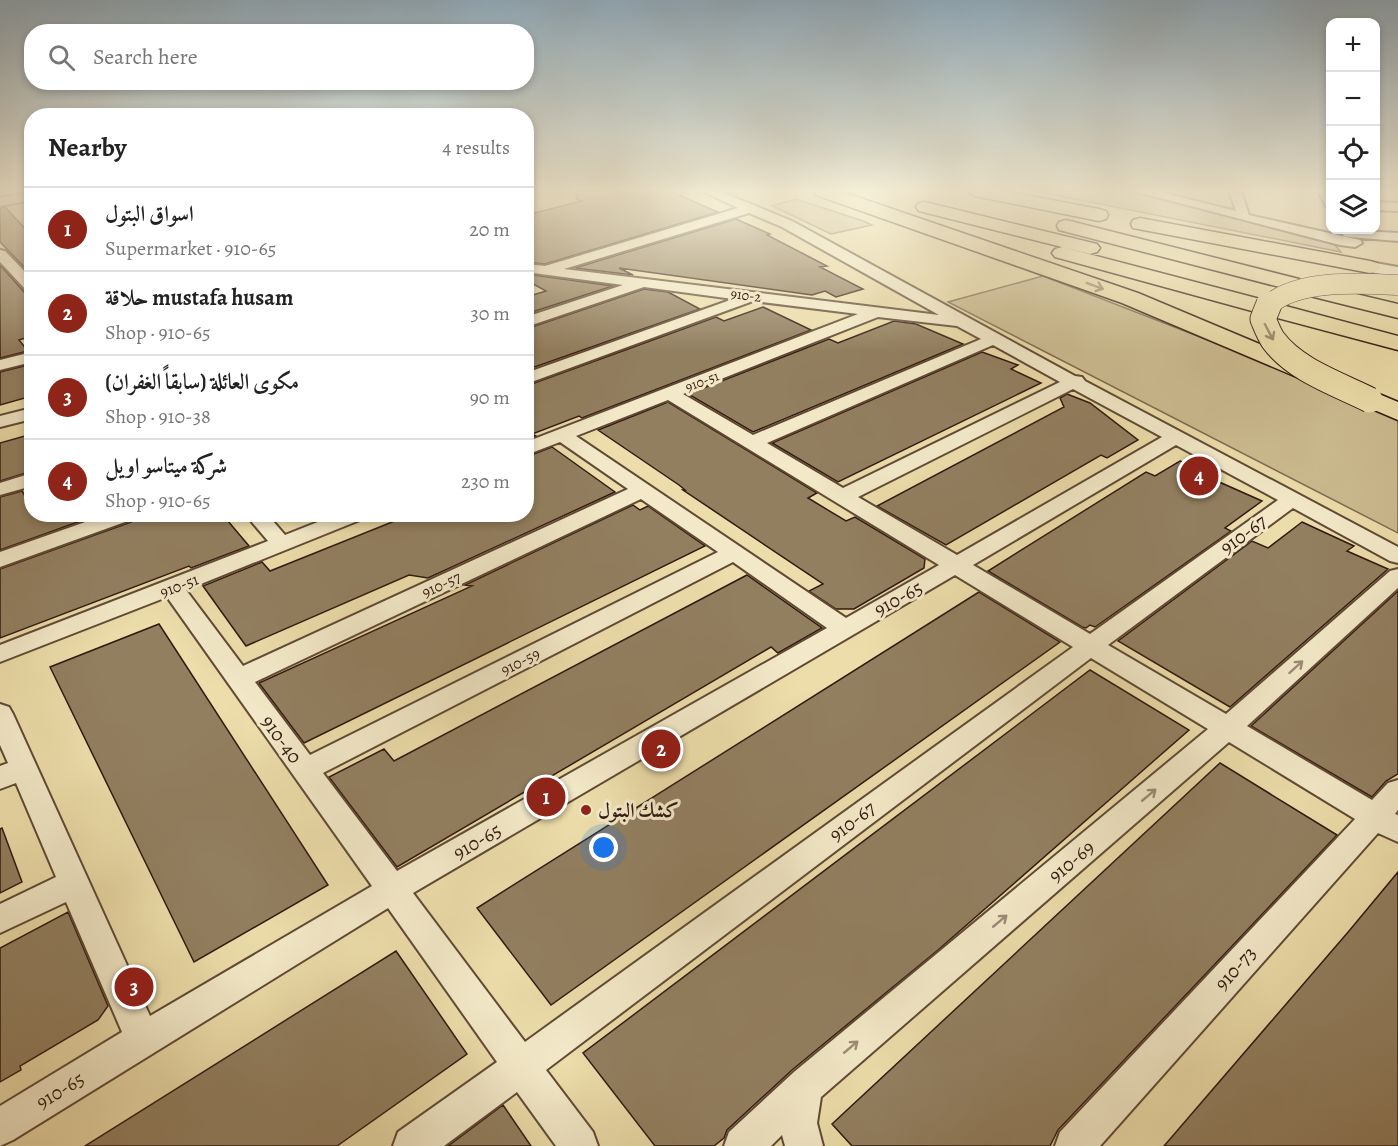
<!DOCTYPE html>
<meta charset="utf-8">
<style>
body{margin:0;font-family:Alegreya,Amiri,serif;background:#f2f2f2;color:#222}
.controls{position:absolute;right:18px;top:18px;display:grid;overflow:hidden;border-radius:12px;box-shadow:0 3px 9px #0003}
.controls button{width:54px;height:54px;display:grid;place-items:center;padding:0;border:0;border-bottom:2px solid #e0e0e0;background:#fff;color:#222;font:30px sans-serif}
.you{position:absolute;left:604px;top:848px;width:21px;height:21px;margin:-15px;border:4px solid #fff;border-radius:50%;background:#1a73e8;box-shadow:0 0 0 9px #1a73e833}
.badge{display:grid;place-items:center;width:39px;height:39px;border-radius:50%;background:#8f2418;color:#fff;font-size:20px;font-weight:700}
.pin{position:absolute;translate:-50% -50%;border:3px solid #fff;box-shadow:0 2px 6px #0006}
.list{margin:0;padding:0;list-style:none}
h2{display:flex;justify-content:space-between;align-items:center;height:78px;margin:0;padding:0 24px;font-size:26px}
h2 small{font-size:20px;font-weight:400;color:#767676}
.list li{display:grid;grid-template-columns:39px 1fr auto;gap:18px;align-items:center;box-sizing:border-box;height:84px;padding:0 24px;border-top:2px solid #e0e0e0}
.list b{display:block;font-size:22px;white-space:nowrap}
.list p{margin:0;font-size:20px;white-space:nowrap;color:#767676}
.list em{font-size:20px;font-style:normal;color:#767676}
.icon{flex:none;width:33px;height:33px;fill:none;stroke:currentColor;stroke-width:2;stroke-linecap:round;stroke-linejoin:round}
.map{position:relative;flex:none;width:1398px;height:1146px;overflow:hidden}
.search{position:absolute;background:#fff;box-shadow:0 3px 9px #0003;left:24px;top:24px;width:510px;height:66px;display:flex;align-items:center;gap:15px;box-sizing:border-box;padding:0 21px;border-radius:24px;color:#767676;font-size:22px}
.panel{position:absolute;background:#fff;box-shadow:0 3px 9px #0003;left:24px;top:108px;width:510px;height:414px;border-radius:24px}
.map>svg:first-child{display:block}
.green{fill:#ccbc90;stroke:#7e6a50;stroke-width:1.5}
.building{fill:#927f60;stroke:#31190f;stroke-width:1.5}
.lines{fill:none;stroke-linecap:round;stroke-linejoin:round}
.minor-casing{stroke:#604a36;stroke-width:4}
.tertiary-casing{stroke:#604a36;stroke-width:4}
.motorway-casing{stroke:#31190f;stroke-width:3}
.minor{fill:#f3e9c8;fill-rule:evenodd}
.tertiary{fill:#f3e9c8;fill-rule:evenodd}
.motorway{fill:#ecddaa;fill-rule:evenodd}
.motorway-bridge-far1-casing{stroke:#31190f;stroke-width:21;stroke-linecap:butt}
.motorway-bridge-casing{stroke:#31190f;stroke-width:27;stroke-linecap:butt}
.motorway-bridge-far1{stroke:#ecddaa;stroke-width:20}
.motorway-bridge{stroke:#ecddaa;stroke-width:25}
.oneway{stroke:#988564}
.oneway2{stroke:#9c8b75}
.poi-dot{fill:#8f2418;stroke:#f3e9c8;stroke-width:2}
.labels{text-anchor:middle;stroke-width:6;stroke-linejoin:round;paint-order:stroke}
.far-street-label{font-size:14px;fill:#31190f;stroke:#f3e9c8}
.street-label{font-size:16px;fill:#31190f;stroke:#f3e9c8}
.near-street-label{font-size:20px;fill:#31190f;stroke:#f3e9c8}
.near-poi-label{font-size:20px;font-weight:bold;fill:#31190f;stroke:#f3e9c8;text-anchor:start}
</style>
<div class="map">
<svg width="1398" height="1146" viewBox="0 0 1398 1146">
<rect width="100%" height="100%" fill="#ecddaa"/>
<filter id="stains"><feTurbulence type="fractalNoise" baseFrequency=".00333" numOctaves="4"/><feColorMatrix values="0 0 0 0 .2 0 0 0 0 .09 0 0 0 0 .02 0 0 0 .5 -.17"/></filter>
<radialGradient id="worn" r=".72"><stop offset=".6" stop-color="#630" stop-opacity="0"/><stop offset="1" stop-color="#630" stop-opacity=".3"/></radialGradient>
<path class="green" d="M1035 191H1127L1333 243 1341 252Z
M796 199 863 221 872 225 831 234 772 206Z
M1043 276 1303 377 1398 420V533L948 302Z"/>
<path class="building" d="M577 191H670L718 212 545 264 526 262V215L582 201 576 199Z
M5 207 32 236V275L0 242V208Z
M736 219 770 234 767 235 827 266 820 267 863 289 836 297 825 291 812 295 619 268 633 275 575 268Z
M0 265 25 293 32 294V336L19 340 28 351 0 358Z
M526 274 613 286 526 314V297L546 291 526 280Z
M644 289 668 292 700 309 526 370V329Z
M763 307 811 330 582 418 579 416 532 434 536 436 526 439V386L716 317 724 321Z
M894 321 916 324 963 344 753 432 688 394 829 339 838 343Z
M982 352 1018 365 1011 369 1041 383 838 482 772 443Z
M32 364V396L0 405V372Z
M1067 394 1090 403 1138 440 1107 458 1101 455 946 545 877 506 1064 407 1060 398Z
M668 402 817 493 808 498 846 521 855 517 925 559 924 568 854 609H836L809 591 823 584 683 490H685L679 485 598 430Z
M32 434V471L0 481V443Z
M552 447 615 492 428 578 409 575 246 646 203 586 262 562 270 571 412 514H526V457Z
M1180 461 1220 479 1217 481 1262 501 1225 528 1231 531 1095 627 1090 625 1086 628 1082 627 988 571 1146 472 1155 476Z
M22 491 32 507V514H100L0 550V497Z
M633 505 640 510 648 506 705 546 304 743 259 683 472 586 465 585Z
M141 514H222L249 546 191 568 189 566 0 638V569L137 520Z
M1302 522 1354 546 1347 551 1388 569 1230 707 1118 641 1252 541 1268 548Z
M747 575 822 628 778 653 771 647 397 867 329 777 384 749 394 761Z
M1398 591V774L1386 781 1372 797 1251 726Z
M979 592 1060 642 551 1005 477 908Z
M159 624 328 885 194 962 50 667Z
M1090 670 1189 730 938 950 792 1070 727 1130 724 1138 714 1146H655L583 1053Z
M1220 763 1337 835 1058 1130 1050 1146H852L832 1124Z
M2 828 22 882 0 893V829Z
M1398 872V1146H1164L1349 931Z
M68 912 108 1006 98 1020 20 1066 21 1070 0 1082V948Z
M396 951 467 1054 337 1146H85Z
M503 1105 531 1146H448Z"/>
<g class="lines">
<defs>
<path id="minor" d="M702 191H719L792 221 1075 376 1082 377 1085 381 1398 547V563L1390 561 1293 508 1108 645 1226 714 1390 571 1398 569V588L1247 726 1372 800 1388 783 1398 780V810L1395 814 1398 815V842L1378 833 1100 1146H1055L1060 1132 1355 819 1229 742 821 1097 817 1123 823 1146H785L782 1135 771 1146H724L729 1132 794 1072 1208 729 1091 658 546 1070 593 1132 598 1146H556L517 1092 444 1146H393L398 1132 497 1062 388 908 13 1140 0 1146V1106L122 1032 66 902 0 933V904L56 877 16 783 0 789V766L8 763 0 745V704L9 707 13 714 150 1016 372 886 167 597 0 662V645L268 541 245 514H267L285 535 338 514H368L365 518 186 590 243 666 628 489 560 442 526 455V442L858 314 753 301 526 384V373L733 299 644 287 526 327V317L623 285 526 272V264L545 266 738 208ZM749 213 782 227 939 315 564 269ZM878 317 957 326 981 339 753 435 683 394ZM993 345 1060 382 843 488 767 443ZM1073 389 1162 437 957 555 858 497ZM668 400 939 565 846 618 576 436ZM1176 445 1278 500 1090 634 973 565ZM641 499 718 552 310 755 255 682ZM733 562 827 628 397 871 323 773ZM955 575 1073 647 525 1042 413 893Z
M1134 191H1156L1236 211 1229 191H1241L1249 215 1360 240 1362 243 1355 247 1340 245Z
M1318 191H1330V207L1326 206Z
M32 192V200L0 206V198Z
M1376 202 1398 203V211L1376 210Z
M1344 230 1398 233V241L1349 237 1344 236 1342 233Z
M0 250 5 251 32 279V292L27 291 0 262Z
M32 352V362L0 370V360Z
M32 408V419L0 427V416Z
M32 473V486L0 495V483Z
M108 514H139L136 518 0 567V552Z"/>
<path id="tertiary" d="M1370 262 1398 267V277L1364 271 1361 267 1364 263Z"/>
<path id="motorway" d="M814 191H840L1138 293 1398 402V420L1122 303 816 195Z
M967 191H1004L1099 209 1106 211 1108 215 1106 219 1099 221 975 196Z
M925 202 1097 244 1100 248 1097 252 1090 254 919 211 916 207 919 203Z
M1140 218 1370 261 1377 263 1380 267 1377 271 1370 273 1133 228 1131 224 1133 220Z
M1066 220 1299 279 1302 284 1299 289 1291 290 1059 230 1057 226 1059 222Z
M1062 247 1260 299 1263 304 1260 309 1252 311 1055 257 1052 253 1055 249Z
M1318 285 1398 304V318L1310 296 1307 291 1310 286Z
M1278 304 1398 336V350L1270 316 1267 311 1270 306Z"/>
</defs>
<use href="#minor" class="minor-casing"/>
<use href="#tertiary" class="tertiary-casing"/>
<use href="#motorway" class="motorway-casing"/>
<use href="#minor" class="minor"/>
<use href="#tertiary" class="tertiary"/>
<use href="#motorway" class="motorway"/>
<defs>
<path id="motorway-bridge-far1" d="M1268 306C1296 279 1361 283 1398 285"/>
<path id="motorway-bridge" d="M1269 304 1263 319C1266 326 1269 334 1273 340 1295 370 1338 384 1370 400"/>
</defs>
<use href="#motorway-bridge-far1" class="motorway-bridge-far1-casing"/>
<use href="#motorway-bridge" class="motorway-bridge-casing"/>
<use href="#motorway-bridge-far1" class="motorway-bridge-far1"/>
<use href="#motorway-bridge" class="motorway-bridge"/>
</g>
<defs><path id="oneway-shaft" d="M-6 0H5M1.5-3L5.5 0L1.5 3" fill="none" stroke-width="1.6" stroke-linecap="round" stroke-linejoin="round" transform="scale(1.5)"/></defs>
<g class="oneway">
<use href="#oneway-shaft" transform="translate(1095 286) rotate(20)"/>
<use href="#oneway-shaft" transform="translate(1269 332) rotate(62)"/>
</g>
<g class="oneway2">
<use href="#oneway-shaft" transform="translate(1296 667) rotate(-42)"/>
<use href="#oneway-shaft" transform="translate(1149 795) rotate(-40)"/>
<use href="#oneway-shaft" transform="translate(1000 921) rotate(-40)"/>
<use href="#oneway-shaft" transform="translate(851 1047) rotate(-40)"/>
</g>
<linearGradient id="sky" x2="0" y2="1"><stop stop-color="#90aaba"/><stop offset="0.54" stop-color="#f6f0d9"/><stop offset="1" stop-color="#f6f0d9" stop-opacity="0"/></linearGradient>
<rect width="1398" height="352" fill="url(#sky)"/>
<circle class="poi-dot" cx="586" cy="810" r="6"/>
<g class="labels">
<g class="far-street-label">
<text transform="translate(746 295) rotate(7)" y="5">910-2</text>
<text transform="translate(702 381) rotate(-21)" y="5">910-51</text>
</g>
<g class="street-label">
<text transform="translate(441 584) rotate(-25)" y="6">910-57</text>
<text transform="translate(179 585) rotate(-21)" y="6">910-51</text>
<text transform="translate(520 661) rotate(-27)" y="6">910-59</text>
</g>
<g class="near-street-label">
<text transform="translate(1243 534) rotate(-36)" y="7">910-67</text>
<text transform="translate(898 598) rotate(-29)" y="7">910-65</text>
<text transform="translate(282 739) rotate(54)" y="7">910-40</text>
<text transform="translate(852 821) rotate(-37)" y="7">910-67</text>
<text transform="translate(477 841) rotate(-30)" y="7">910-65</text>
<text transform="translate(1071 861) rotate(-40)" y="7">910-69</text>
<text transform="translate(1235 968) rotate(-48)" y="7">910-73</text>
<text transform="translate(60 1090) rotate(-31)" y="7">910-65</text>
</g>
<g class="near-poi-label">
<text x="598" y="817">كشك البتول</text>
</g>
</g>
<rect width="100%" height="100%" filter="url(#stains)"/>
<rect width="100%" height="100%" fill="url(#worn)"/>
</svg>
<div class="controls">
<button>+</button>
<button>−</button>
<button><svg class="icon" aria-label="locate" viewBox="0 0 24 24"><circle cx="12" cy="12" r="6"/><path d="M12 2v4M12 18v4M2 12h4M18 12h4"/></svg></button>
<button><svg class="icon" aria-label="layers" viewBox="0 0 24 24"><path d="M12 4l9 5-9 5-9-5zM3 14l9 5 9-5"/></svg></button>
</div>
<div class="you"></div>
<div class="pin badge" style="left:546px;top:797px">1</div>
<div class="pin badge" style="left:661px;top:749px">2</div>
<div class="pin badge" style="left:134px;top:987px">3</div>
<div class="pin badge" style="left:1199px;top:476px">4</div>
<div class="search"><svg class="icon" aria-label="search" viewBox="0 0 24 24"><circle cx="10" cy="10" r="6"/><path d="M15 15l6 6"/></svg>Search here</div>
<section class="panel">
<h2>Nearby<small>4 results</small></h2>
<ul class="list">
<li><span class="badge">1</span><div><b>اسواق البتول</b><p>Supermarket · 910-65</p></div><em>20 m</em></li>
<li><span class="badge">2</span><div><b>حلاقة mustafa husam</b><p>Shop · 910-65</p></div><em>30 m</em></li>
<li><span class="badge">3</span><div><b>مكوى العائلة (سابقاً الغفران)</b><p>Shop · 910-38</p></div><em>90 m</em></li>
<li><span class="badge">4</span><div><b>شركة ميتاسو اويل</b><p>Shop · 910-65</p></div><em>230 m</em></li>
</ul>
</section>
</div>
